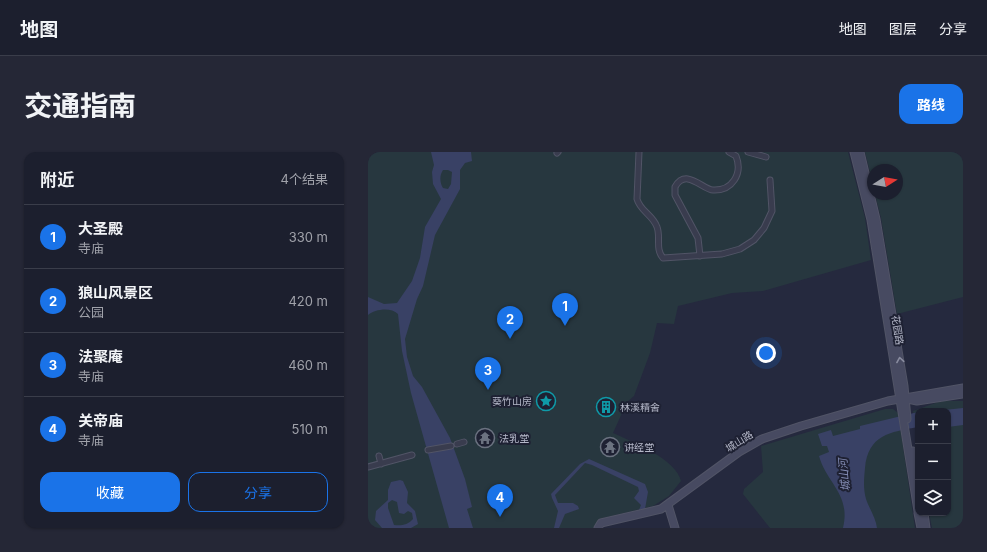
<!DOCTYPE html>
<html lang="zh">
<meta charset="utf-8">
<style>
body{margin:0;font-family:Inter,"Noto Sans SC",sans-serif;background:#252736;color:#f1f3f6}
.controls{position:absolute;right:12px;bottom:12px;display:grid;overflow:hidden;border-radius:8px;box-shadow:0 1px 3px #0004}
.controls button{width:36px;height:36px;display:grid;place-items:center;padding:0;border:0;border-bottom:1px solid #3a3d4a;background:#1c1f2e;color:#f1f3f6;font:20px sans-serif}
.compass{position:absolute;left:499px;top:12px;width:36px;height:36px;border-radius:50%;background:#1c1f2e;box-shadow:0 1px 3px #0004;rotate:79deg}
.you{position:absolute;left:398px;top:201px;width:14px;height:14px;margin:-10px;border:3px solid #fff;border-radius:50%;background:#1a73e8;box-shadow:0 0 0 6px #1a73e833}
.badge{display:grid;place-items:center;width:26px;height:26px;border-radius:50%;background:#1a73e8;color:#fff;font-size:13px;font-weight:700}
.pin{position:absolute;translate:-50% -33px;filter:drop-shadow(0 1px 2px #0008)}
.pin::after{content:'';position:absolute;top:21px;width:14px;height:12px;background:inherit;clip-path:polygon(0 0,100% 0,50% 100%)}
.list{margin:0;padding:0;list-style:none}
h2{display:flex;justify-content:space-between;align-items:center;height:52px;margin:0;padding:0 16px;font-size:17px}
h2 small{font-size:13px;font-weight:400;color:#a0a2aa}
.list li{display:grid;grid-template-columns:26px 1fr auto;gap:12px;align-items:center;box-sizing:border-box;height:64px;padding:0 16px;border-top:1px solid #3a3d4a}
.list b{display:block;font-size:15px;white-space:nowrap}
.list p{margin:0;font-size:13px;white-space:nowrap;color:#a0a2aa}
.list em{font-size:13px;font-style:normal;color:#a0a2aa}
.actions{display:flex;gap:8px;padding:12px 16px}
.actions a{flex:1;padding:9px 0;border:1px solid #1a73e8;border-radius:12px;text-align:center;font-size:14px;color:#1a73e8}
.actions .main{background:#1a73e8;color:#fff}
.icon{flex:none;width:22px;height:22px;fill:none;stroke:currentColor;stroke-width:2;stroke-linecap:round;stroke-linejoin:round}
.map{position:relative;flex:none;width:595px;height:376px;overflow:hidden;border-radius:12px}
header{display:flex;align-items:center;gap:24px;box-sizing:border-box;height:56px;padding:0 20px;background:#1c1f2e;border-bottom:1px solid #3a3d4a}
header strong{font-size:19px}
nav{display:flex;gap:22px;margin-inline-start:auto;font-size:14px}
.intro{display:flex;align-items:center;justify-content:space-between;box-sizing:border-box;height:96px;padding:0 24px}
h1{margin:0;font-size:28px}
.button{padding:10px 18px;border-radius:12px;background:#1a73e8;color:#fff;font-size:14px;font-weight:700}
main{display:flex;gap:24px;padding:0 24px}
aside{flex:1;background:#1c1f2e;border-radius:12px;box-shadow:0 1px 3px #0004}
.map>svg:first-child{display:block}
.green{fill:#27373f}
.water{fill:#394165;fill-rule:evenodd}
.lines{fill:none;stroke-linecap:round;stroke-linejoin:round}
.street-casing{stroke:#515466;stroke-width:7}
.secondary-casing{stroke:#515466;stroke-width:9}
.street{stroke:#393c4e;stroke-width:5}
.secondary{stroke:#474a61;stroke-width:7}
.oneway{stroke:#898c9f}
.labels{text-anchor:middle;stroke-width:4;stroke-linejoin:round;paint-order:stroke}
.street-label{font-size:10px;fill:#b5b8c9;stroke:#1e2133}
.poi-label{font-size:10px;fill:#b5b8c9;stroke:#1e2133;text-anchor:start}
.water-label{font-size:11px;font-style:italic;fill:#848db5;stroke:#1e2133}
</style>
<header>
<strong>地图</strong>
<nav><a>地图</a><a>图层</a><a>分享</a></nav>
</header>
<div class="intro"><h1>交通指南</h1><a class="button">路线</a></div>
<main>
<aside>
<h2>附近<small>4个结果</small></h2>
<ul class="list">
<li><span class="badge">1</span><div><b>大圣殿</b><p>寺庙</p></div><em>330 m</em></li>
<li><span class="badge">2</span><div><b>狼山风景区</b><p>公园</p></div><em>420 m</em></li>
<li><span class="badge">3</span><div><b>法聚庵</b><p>寺庙</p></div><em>460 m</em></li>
<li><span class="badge">4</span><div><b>关帝庙</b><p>寺庙</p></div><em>510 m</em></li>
</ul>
<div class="actions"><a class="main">收藏</a><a>分享</a></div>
</aside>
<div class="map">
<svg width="595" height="376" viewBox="0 0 595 376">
<rect width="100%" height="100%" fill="#25293e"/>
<path class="green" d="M0 0H480L497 66 503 108 395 139 364 141 310 154 306 172 289 171 282 201 266 244 259 250 245 281C265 290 308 307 313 329L301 344 285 354 231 367 226 376H0Z
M497 0H595V145L529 162 513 66 507 42H529V18H505V32Z
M573 249H595V376H564L561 361H580V259H550V289L545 259Z
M517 257H525L530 261 547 376H402L375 342 376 337 395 320 393 294Z"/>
<path class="water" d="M63 0H103L104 9 97 11 92 18V37L67 83 55 134 49 147 37 187 39 205 45 224 54 235 82 286 97 327 104 355 99 357 105 376H81L43 241 34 199 30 162C23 155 7 157 0 163V145L16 152 29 151 44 129 52 106 57 75 73 47 65 32 64 20 66 13ZM75 18H80L84 20 83 32 80 37 75 36C72 31 71 24 75 18Z
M573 256 576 258 595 256V273L580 275V259H555Z
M550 260V275C522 280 500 283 497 316 496 327 495 336 498 347 501 356 508 366 509 376H475C483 342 459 332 451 304L461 300 459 294H454L450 282 463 278 465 284 492 277V274Z
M221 307 277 332 280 340 277 357 271 358 273 353 266 346 271 339 270 335 224 313 217 311 187 343 190 351H205L210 354 211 357 197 362 191 376H186L190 359 184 346 183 342 212 312Z
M32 328 35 329 40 340 39 351 47 359 50 372 43 376H14L7 368 8 359 20 348V338L23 330ZM24 348 29 350 31 361 36 362 40 359 44 361 45 367C40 373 33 374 26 373L20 356V351Z"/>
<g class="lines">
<defs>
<path id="street" d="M271 0 269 47C272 59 285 63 289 75 293 85 287 97 295 106L354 102 372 97 386 88 396 76 404 59 402 28
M380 0 398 5
M189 1 190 0
M332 104 330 86 307 43V35C318 15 335 38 345 38 364 39 375 22 368 4L361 0
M89 292 96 290
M60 298 83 294
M11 304 13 312
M0 315 44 303"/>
<path id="secondary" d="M486 0 503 68 550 359
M492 0 508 67 536 234 539 267
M540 247 549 249 595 242
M545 299 550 329
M300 353 307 376
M550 361 553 376
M556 361 558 376
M230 376 233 371 293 357 371 300 394 287 433 274 520 249 595 236"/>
</defs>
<use href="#street" class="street-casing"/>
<use href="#secondary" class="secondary-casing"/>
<use href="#street" class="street"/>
<use href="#secondary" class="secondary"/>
</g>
<defs><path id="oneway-chevron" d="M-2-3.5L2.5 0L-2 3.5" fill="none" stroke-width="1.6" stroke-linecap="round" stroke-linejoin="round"/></defs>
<use class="oneway" href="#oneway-chevron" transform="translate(532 208) rotate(-99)"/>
<defs>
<symbol id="sight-ring" viewBox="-11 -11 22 22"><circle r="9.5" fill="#1e2133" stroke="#0f9aa8" stroke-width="1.5"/><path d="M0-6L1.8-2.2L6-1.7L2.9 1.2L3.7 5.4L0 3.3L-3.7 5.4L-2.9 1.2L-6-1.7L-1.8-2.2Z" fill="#0f9aa8"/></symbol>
<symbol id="building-ring" viewBox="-11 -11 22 22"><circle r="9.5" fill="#1e2133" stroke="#0f9aa8" stroke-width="1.5"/><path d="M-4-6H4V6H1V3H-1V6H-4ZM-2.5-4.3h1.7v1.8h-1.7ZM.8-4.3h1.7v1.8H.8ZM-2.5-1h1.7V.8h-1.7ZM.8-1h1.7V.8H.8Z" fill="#0f9aa8"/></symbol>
<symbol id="temple-ring" viewBox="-11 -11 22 22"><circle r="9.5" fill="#1e2133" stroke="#6b7280" stroke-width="1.5"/><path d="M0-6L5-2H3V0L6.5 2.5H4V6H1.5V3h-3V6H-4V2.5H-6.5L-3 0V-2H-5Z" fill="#6b7280"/></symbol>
</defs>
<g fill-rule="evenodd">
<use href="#sight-ring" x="167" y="238" width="22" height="22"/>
<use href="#building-ring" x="227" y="244" width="22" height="22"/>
<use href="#temple-ring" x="106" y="275" width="22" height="22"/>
<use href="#temple-ring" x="231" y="284" width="22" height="22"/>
</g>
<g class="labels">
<g class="street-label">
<text transform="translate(530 178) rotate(81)" y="4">花园路</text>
<text transform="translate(371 289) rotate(-31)" y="4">城山路</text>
</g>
<g class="poi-label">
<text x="164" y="253" text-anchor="end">葵竹山房</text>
<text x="252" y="259">林溪精舍</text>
<text x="131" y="290">法乳堂</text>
<text x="256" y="299">讲经堂</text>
</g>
<g class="water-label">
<text transform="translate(476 323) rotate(-95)" y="4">城山河</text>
</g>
</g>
</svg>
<div class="controls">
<button>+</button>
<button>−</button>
<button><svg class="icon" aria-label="layers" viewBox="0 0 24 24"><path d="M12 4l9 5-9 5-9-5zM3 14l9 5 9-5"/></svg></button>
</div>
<svg class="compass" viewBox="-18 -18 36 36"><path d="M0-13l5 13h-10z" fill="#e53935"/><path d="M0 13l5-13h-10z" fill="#a0a2aa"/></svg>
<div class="you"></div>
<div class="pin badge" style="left:197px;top:174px">1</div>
<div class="pin badge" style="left:142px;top:187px">2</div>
<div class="pin badge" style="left:120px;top:238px">3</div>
<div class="pin badge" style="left:132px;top:365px">4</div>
</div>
</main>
